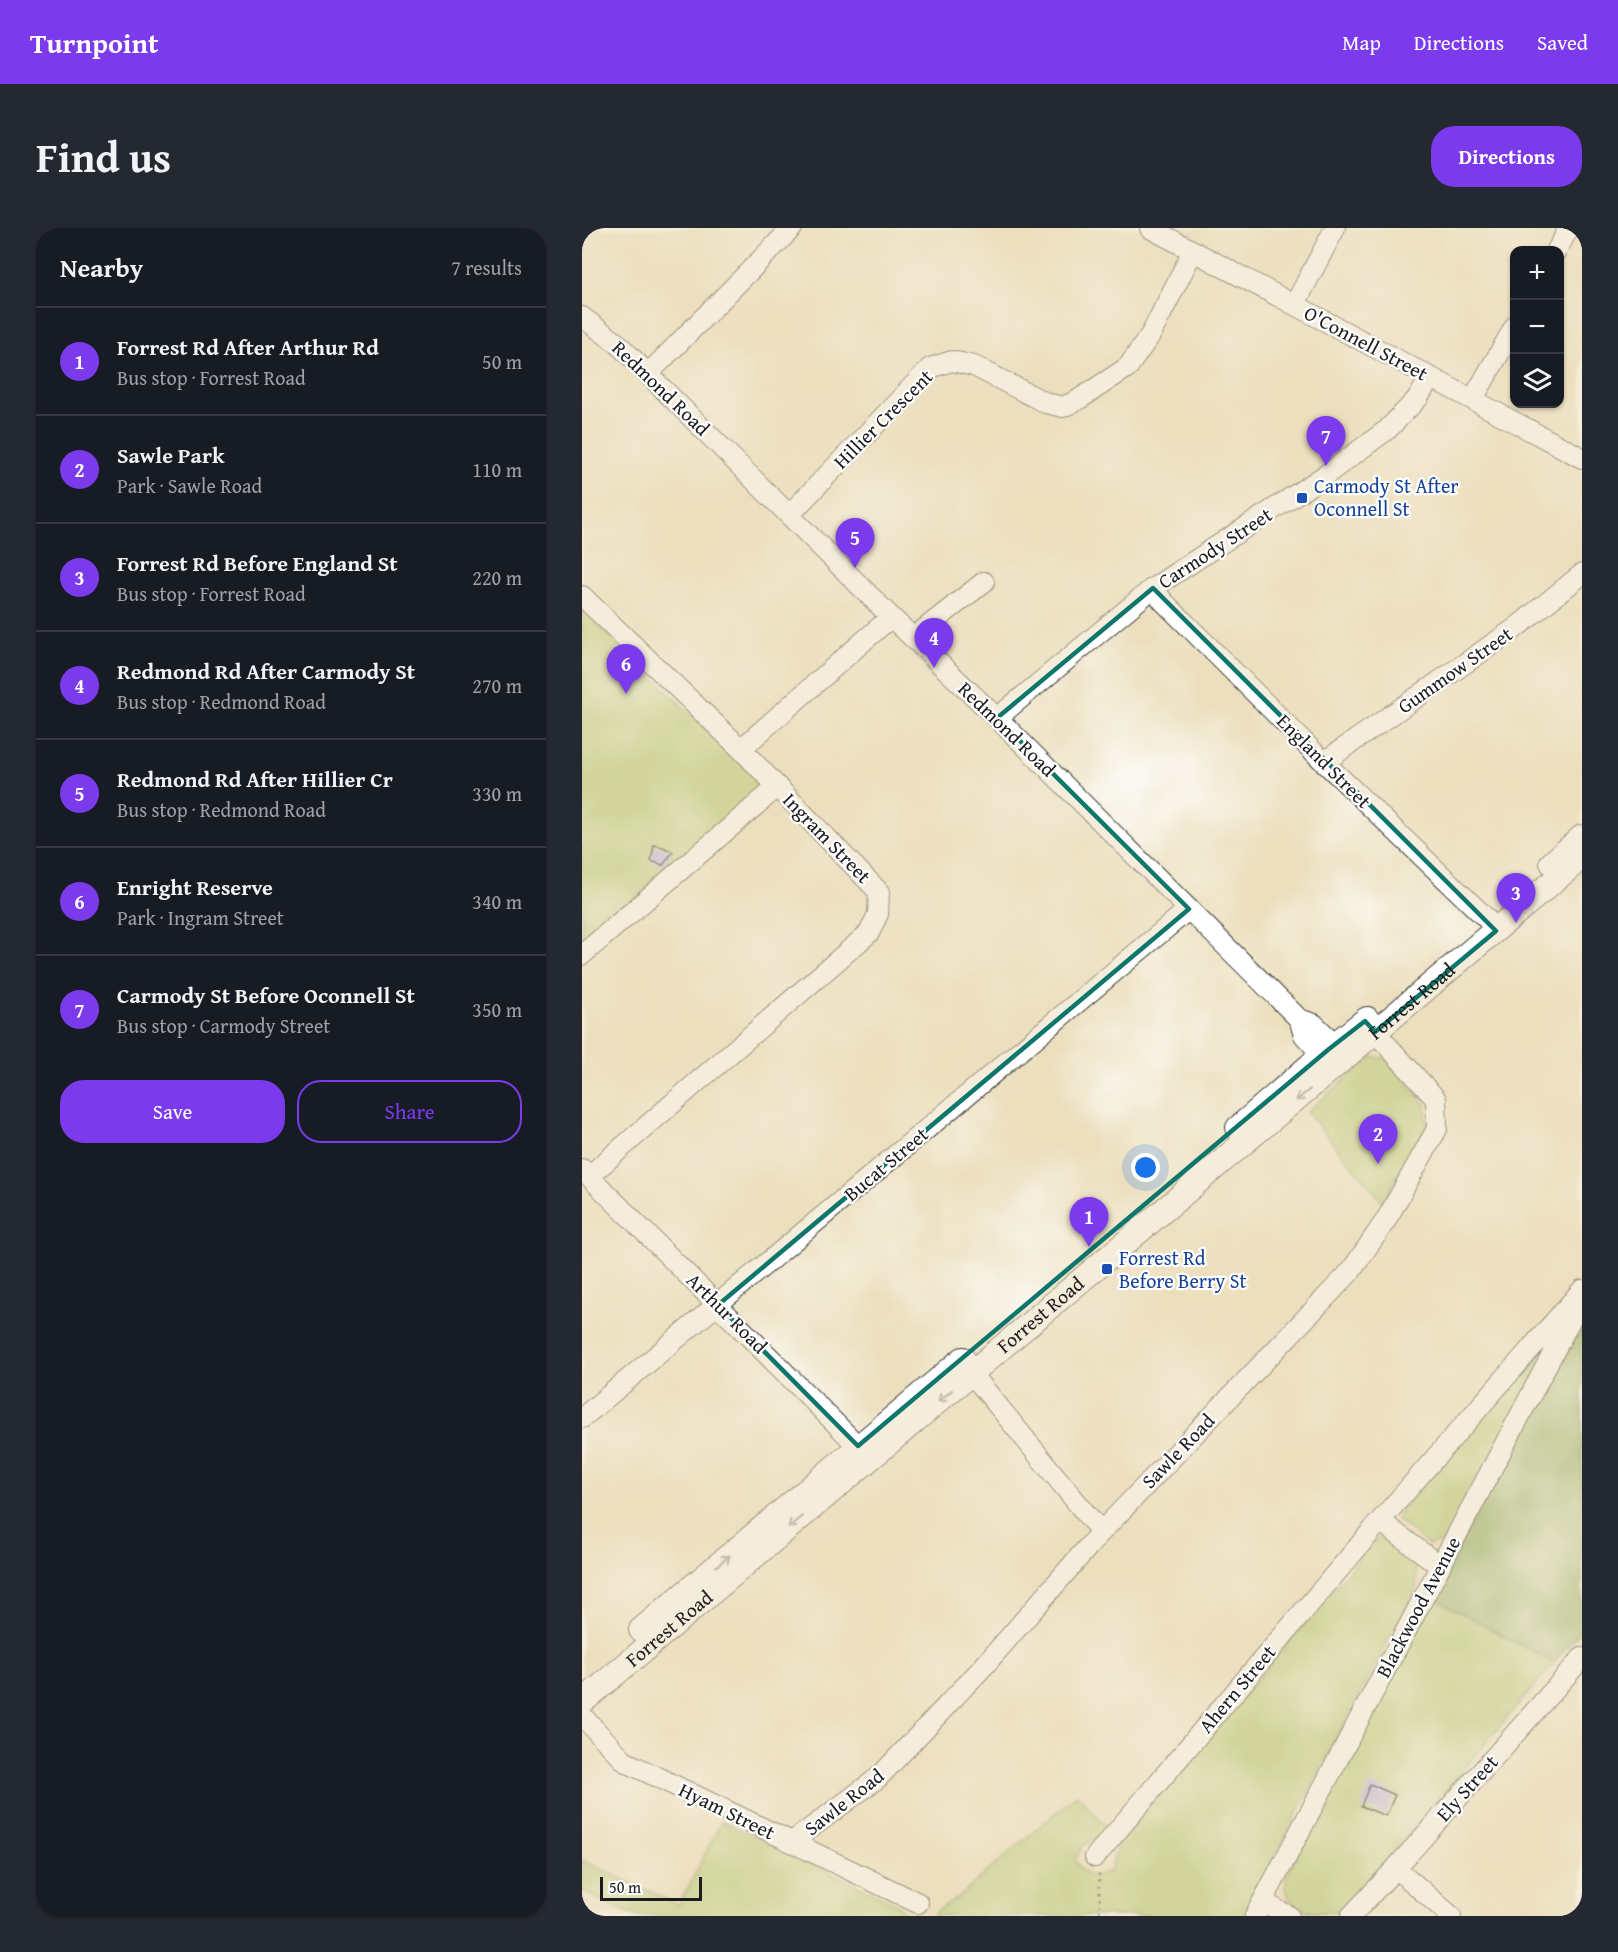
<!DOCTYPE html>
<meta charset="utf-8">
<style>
body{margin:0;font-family:"Gentium Book Plus",serif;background:#242831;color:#f1f3f6}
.controls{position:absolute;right:18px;top:18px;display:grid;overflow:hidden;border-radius:12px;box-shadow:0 2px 4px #0004}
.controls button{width:54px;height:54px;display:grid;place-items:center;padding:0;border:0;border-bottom:2px solid #363941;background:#171b24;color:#f1f3f6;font:30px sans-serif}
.scale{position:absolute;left:18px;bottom:15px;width:102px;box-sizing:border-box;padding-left:6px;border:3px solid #1c1c1c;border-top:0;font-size:16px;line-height:21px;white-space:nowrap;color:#1c1c1c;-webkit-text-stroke:4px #fff;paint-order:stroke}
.you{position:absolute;left:564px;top:940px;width:21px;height:21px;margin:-15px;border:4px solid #fff;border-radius:50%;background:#1a73e8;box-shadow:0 0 0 9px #1a73e833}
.badge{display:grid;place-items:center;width:39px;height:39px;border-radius:50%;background:#7c3aed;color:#fff;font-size:20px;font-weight:700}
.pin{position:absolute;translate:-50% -50px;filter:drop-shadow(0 2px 3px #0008)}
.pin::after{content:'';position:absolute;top:32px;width:21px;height:18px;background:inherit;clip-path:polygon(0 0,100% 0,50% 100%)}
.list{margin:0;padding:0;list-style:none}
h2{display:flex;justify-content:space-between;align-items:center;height:78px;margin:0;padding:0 24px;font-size:26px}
h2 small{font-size:20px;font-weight:400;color:#9ea1a6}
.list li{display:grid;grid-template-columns:39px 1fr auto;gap:18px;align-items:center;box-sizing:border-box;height:108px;padding:0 24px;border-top:2px solid #363941}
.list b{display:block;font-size:22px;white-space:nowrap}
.list p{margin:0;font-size:20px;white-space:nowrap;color:#9ea1a6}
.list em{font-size:20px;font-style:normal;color:#9ea1a6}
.actions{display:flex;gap:12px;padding:18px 24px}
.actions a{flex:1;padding:14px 0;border:2px solid #7c3aed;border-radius:24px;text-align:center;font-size:21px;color:#7c3aed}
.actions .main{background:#7c3aed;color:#fff}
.icon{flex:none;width:33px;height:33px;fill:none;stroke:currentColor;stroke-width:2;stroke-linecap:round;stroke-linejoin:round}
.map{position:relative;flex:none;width:1000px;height:1688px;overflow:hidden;border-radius:24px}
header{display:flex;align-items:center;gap:36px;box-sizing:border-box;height:84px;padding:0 30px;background:#7c3aed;color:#fff}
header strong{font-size:28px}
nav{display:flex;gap:33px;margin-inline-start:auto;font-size:21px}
.intro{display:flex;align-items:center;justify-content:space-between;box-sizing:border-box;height:144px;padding:0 36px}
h1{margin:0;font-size:42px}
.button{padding:15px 27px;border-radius:24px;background:#7c3aed;color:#fff;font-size:21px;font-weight:700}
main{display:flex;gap:36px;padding:0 36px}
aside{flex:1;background:#171b24;border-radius:24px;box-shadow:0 2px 4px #0004}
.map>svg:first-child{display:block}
.green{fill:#afca71;stroke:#667346;stroke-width:1.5}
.forest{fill:#8bae63;stroke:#546540;stroke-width:1.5}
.building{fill:#ab9ee9}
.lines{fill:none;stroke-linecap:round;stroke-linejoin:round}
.minor-casing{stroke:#3b3934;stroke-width:22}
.major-casing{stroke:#3b3934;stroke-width:26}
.path{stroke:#3b3934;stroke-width:2;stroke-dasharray:1.5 4.5;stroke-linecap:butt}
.minor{stroke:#fff;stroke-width:20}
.major{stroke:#fff;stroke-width:24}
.oneway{stroke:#999}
.marked{fill:none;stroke:#0f766e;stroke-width:4.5;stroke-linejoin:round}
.transit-dot{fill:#1a4fb4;stroke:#fff;stroke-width:2}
.labels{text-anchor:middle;stroke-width:4.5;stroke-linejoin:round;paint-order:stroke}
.street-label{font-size:20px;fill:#1c1c1c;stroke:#fff}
.transit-label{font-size:20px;fill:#164399;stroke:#fff;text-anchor:start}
</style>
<header>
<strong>Turnpoint</strong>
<nav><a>Map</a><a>Directions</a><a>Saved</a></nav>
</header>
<div class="intro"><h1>Find us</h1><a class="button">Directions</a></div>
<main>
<aside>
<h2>Nearby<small>7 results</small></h2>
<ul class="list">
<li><span class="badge">1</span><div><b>Forrest Rd After Arthur Rd</b><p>Bus stop · Forrest Road</p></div><em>50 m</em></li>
<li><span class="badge">2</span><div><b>Sawle Park</b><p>Park · Sawle Road</p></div><em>110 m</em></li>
<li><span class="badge">3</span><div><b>Forrest Rd Before England St</b><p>Bus stop · Forrest Road</p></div><em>220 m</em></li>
<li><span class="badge">4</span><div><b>Redmond Rd After Carmody St</b><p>Bus stop · Redmond Road</p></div><em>270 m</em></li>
<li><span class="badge">5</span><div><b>Redmond Rd After Hillier Cr</b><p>Bus stop · Redmond Road</p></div><em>330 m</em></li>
<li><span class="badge">6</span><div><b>Enright Reserve</b><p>Park · Ingram Street</p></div><em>340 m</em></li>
<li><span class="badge">7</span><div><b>Carmody St Before Oconnell St</b><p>Bus stop · Carmody Street</p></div><em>350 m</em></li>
</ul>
<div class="actions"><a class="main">Save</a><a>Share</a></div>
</aside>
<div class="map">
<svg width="1000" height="1688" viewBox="0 0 1000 1688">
<rect width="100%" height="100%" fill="#fff"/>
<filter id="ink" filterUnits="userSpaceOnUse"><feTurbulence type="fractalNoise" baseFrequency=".0167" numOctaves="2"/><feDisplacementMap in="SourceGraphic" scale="12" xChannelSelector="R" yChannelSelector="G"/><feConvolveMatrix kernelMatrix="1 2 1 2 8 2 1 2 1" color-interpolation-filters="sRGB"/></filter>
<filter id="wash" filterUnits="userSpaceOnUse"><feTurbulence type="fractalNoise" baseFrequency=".008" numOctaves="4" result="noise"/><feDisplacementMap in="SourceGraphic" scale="24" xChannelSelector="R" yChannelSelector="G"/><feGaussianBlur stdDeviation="1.35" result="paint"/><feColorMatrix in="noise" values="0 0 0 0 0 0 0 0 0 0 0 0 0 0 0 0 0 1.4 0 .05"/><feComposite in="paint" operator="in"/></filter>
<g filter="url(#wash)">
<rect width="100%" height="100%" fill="#ecdfbd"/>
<path class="green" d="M0 381 175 550 177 562 0 717Z
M790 829 803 830 844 876 845 898 801 974 725 884Z
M954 1128 960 1133 871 1304 859 1315 846 1317 815 1291 818 1283Z
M803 1309C826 1316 838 1336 834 1360L661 1688H351L355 1682 373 1672 495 1566 526 1600 515 1610 501 1617 493 1632C503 1649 510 1652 528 1643L536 1616 794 1311Z
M850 1369 972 1435 762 1681C735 1688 700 1686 704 1649Z
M140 1593 315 1676 326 1688H53L0 1663V1632L97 1677Z"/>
<path class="forest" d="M1000 1089V1402L972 1435 850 1369Z"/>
<g id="blocks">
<path class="building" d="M72 617 81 619 91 624 81 637 69 633Z
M788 1556 813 1567 804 1588 779 1578Z"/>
</g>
</g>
<g filter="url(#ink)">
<use href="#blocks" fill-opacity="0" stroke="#3b3934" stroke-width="1.5"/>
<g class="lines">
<defs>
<path id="minor" d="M568 0 1000 230
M975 22 987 0
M713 76 753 0
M0 89 35 115 309 389 415 490 717 791 732 796 763 826
M66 146 210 0
M891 171 933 98
M208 286 348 140 370 133 392 138 464 175 481 179 496 172 546 139 569 106 611 23
M571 360 581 373 742 534 904 690 914 703
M0 368 159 521 297 664 296 686 287 705 7 948
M331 410 402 354
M415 490 571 360 745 246 806 201 836 170 848 150
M159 521 309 389
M742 534 935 399 1000 346
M0 727 195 559
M717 791 722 807 749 837
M0 941 286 1228
M381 1135 519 1304
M0 1190 607 681
M798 1293 858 1338
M0 1488 44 1534 336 1675
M210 1614 297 1549 402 1438 519 1304 769 1043 804 992 855 901 854 871 784 794
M513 1629 798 1293 1000 1062
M814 1640 869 1688
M680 1674 707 1688
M673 1688 996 1078
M769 1688 814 1640 1000 1430"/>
<g id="major">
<path d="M970 635 1000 609"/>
<path d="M656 900 747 821 785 791"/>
<path d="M59 1402 381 1131"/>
<path id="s1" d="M0 1474 1000 629"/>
</g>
</defs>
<use href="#minor" class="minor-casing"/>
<use href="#major" class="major-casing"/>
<path class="path" d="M517 1646 518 1688"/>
<use href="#minor" class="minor"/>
<use href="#major" class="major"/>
</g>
<defs><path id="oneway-shaft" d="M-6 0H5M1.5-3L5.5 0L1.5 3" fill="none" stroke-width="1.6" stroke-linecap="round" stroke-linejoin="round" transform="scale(1.5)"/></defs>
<g class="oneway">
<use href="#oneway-shaft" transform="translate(721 867) rotate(140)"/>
<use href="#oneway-shaft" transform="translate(363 1168) rotate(140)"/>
<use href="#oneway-shaft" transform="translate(213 1294) rotate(140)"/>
<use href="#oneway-shaft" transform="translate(141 1333) rotate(-40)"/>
</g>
</g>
<path d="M0 0H1000V1688H0ZM571 360 914 703 793 804 783 793 747 821 276 1218 136 1077 607 681 415 490Z" fill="#ecdfbd" fill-opacity=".55" fill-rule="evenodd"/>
<path class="marked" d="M571 360 914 703 793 804 783 793 747 821 276 1218 136 1077 607 681 415 490Z"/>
<g class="transit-dot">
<rect x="714" y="264" width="12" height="12" rx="3"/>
<rect x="519" y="1035" width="12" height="12" rx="3"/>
</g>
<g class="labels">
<g class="street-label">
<text transform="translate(784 115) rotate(28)" y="7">O'Connell Street</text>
<text transform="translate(79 160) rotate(44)" y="7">Redmond Road</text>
<text transform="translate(301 191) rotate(-45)" y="7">Hillier Crescent</text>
<text transform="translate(633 320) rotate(-33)" y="7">Carmody Street</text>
<text transform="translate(873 442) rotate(-35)" y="7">Gummow Street</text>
<text transform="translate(425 501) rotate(44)" y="7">Redmond Road</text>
<text transform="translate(742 533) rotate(45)" y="7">England Street</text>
<text transform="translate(245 610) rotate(46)" y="7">Ingram Street</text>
<text dy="7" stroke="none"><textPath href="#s1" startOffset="1086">Forrest Road</textPath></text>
<text transform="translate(304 936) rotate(-40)" y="7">Bucat Street</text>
<text transform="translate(145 1085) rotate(45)" y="7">Arthur Road</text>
<text dy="7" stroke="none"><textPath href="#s1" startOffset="600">Forrest Road</textPath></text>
<text transform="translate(596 1223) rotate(-46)" y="7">Sawle Road</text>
<text transform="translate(836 1379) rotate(-62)" y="7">Blackwood Avenue</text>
<text dy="7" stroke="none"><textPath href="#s1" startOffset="114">Forrest Road</textPath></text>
<text transform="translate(655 1461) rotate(-50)" y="7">Ahern Street</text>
<text transform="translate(885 1560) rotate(-48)" y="7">Ely Street</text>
<text transform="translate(262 1574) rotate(-38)" y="7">Sawle Road</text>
<text transform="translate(145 1583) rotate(26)" y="7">Hyam Street</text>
</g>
<g class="transit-label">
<text x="732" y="265">Carmody St After<tspan x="732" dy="23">Oconnell St</tspan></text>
<text x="537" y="1037">Forrest Rd<tspan x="537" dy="23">Before Berry St</tspan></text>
</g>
</g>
</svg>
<div class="controls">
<button>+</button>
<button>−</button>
<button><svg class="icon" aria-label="layers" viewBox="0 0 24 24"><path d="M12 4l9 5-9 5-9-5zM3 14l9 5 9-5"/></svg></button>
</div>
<div class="scale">50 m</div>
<div class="you"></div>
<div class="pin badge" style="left:507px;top:1019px">1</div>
<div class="pin badge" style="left:796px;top:936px">2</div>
<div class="pin badge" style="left:934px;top:695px">3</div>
<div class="pin badge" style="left:352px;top:440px">4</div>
<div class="pin badge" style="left:273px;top:340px">5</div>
<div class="pin badge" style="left:44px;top:466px">6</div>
<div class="pin badge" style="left:744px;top:238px">7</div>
</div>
</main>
